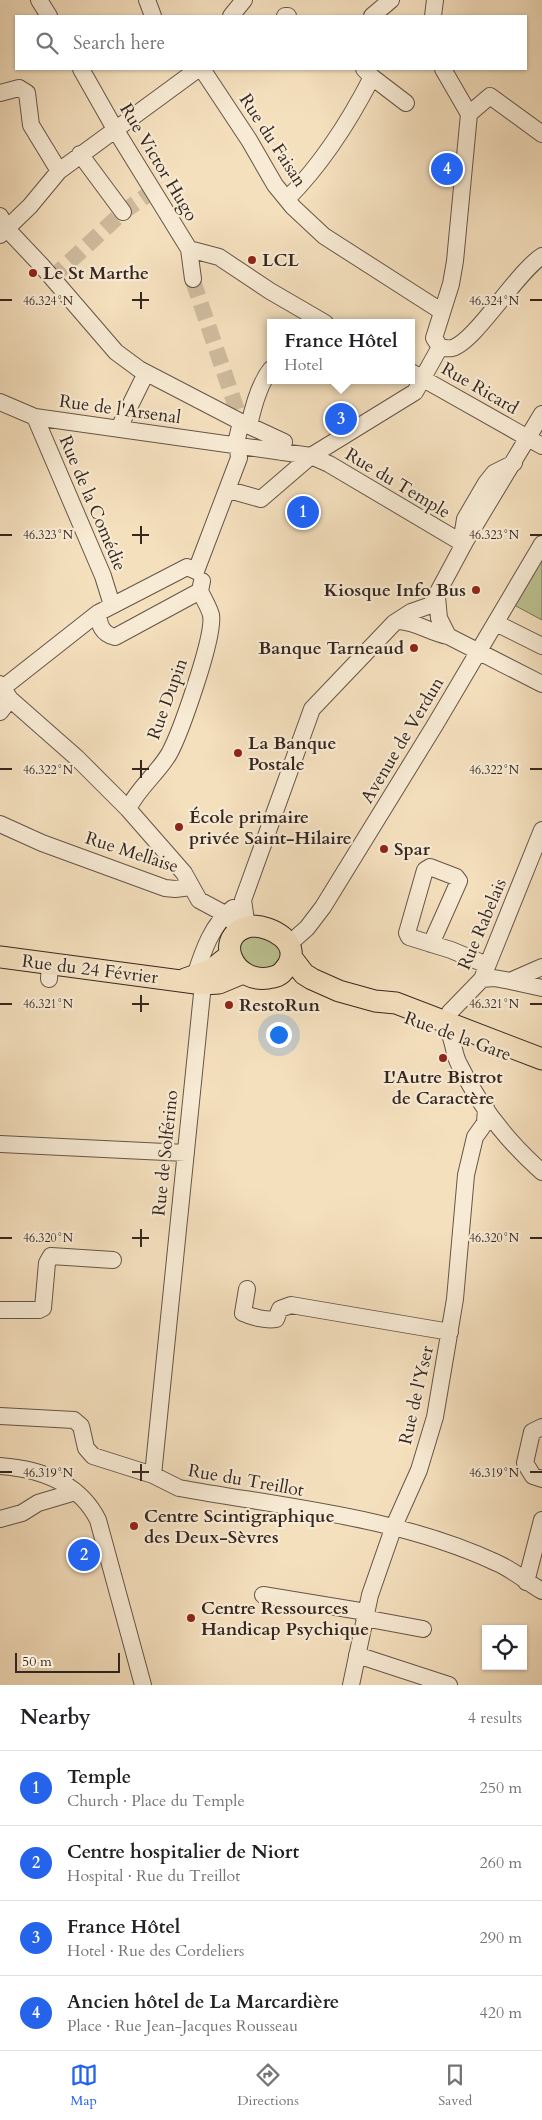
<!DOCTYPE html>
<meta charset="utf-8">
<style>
body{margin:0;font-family:Cardo,serif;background:#f2f2f2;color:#202124}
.controls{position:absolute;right:15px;bottom:15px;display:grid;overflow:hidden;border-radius:0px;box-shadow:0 1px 4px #0004}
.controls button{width:45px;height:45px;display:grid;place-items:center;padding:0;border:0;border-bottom:1px solid #e0e0e0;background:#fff;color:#202124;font:25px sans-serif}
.scale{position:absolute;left:15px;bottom:12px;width:105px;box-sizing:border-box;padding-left:5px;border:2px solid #362720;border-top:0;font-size:14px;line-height:18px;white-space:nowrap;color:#362720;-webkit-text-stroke:4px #f8ebd5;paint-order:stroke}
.you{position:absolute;left:278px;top:1034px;width:18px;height:18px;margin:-12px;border:4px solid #fff;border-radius:50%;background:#1a73e8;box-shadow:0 0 0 8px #1a73e833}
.badge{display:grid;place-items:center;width:32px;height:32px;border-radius:50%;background:#2563eb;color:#fff;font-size:16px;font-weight:700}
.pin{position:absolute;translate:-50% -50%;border:2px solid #fff;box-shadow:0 1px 5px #0006}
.popup{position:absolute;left:267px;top:319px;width:148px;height:65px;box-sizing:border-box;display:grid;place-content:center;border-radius:0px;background:#fff;filter:drop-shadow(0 1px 4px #0005);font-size:16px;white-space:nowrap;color:#757577}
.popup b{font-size:19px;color:#202124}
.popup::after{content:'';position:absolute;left:50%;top:100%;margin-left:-10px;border:10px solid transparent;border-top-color:#fff}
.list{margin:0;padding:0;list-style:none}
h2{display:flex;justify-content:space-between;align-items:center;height:65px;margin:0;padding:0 20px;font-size:21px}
h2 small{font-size:16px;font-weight:400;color:#757577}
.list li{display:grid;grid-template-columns:32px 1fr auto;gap:15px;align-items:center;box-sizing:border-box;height:75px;padding:0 20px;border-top:1px solid #e0e0e0}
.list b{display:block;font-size:19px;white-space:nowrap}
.list p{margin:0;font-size:16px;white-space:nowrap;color:#757577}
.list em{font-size:16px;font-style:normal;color:#757577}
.icon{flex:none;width:28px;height:28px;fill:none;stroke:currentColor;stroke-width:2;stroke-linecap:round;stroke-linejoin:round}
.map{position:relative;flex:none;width:542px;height:1685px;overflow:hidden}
.search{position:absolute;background:#fff;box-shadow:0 1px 4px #0004;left:15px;right:15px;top:15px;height:55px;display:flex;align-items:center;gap:12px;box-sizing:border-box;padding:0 18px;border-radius:0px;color:#757577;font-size:19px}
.sheet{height:365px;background:#fff}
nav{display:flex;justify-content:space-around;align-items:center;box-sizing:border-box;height:70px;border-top:1px solid #e0e0e0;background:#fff;font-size:14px;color:#757577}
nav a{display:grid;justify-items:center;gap:2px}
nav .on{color:#2563eb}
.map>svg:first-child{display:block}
.green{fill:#bcc291;stroke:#797458}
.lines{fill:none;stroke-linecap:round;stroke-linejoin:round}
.minor-tunnel{stroke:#cfbb9e;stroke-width:16;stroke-dasharray:16 8;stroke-linecap:butt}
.minor-casing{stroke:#665548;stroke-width:18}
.major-casing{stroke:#362720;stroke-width:23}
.minor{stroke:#f8ebd5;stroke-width:16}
.major{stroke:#f5e0be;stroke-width:21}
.ticks{fill:none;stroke:#362720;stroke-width:2}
.poi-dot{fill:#8f2418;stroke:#f8ebd5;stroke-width:2}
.labels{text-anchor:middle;stroke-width:4.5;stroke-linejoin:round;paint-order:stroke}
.street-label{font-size:18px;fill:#362720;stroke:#f8ebd5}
.poi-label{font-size:18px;font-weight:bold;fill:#362720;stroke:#f8ebd5;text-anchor:start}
.ticks-label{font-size:12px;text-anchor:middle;fill:#362720;stroke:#f8ebd5;stroke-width:4.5;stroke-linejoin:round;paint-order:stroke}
</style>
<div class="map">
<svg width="542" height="1685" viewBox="0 0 542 1685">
<rect width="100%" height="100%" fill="#f5e0be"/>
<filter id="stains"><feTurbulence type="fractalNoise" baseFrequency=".004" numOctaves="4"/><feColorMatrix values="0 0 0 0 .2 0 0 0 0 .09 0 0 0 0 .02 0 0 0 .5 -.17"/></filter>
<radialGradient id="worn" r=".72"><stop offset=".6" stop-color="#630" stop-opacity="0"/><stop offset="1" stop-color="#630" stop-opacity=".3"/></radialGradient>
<path class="green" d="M542 557V620L514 605Z
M264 932 286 955 268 972 238 960 240 940Z"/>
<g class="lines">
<path class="minor-tunnel" d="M52 278 123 212 153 191
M193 281 241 422"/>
<defs>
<path id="minor" d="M39 0 49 16
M147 0 153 16
M231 16 244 0
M285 16H288
M372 16 391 0
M433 16 435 0
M81 69 115 129 189 249 219 257 270 291 325 323
M202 69 249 140 275 185 293 207 324 236 441 311
M443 69 469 114
M372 77 406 103
M0 93 19 88 27 93 31 125 59 171
M469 114 490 96 542 134
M80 154 123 212
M287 199C322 164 350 120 372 77L364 69
M0 216 6 228 41 265 116 352 139 369 241 422
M0 235 30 206 59 171 198 69
M189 249 193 279
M440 347 434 338 451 284 455 261 469 114
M440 347C444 348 448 349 452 348 475 342 516 273 542 256
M411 372 542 446
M0 402 35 417 311 456 329 464 464 544
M35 417 103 576 112 605
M249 426C253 407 259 384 271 369
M119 428 146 373
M229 490 261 499 311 456 415 392 440 347
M466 540 463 531 465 519 486 483 494 473 514 463
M196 571 239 458 237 439 241 422 284 442 281 452
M437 597 439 618 448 636
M98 613C99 625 102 634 115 637L200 591 202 581
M399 621C417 622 431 633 448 636L542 684
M496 623 542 646
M0 684 10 699 77 758 128 809 184 873 199 900 225 914 240 929
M4 687 98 613 187 567 196 571
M0 712 10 699
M128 809C138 788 157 774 169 754 180 734 215 636 211 615 209 607 203 598 200 591
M0 824 42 843 165 888 175 889 191 887
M247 927 243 900 312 709 394 623 411 612 431 605 466 540 542 414
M289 944 307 928 323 907 435 725 542 544
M431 944 459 881 456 877 430 867 425 870 407 933 409 937 451 950 487 965
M195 976C203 951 212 924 233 908
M49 979 50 963
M482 979 494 978 510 981 542 967
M510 981 542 988
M451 1024 448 1017 450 1012 482 979 542 830
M450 1035C454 1044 454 1055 459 1064 479 1105 508 1142 542 1172
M0 1144 186 1153
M247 1289 243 1313C252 1317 267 1321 276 1319L280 1309 291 1305 450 1332
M0 1310H39L43 1308 47 1263 51 1256 113 1260
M0 1416 74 1420 81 1426 86 1448 93 1456 153 1475 179 1488C284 1507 399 1517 497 1563 513 1570 527 1582 542 1591
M542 1427 532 1432 525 1463 533 1476 542 1479
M0 1466C40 1469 79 1482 98 1520L143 1685
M153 1475 203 984
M0 1519 22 1513 38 1503 75 1492
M526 1582 542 1520
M263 1595 366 1612
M364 1618 423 1629
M357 1655 449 1685
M351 1685 370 1595 394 1526 419 1470 435 1417 455 1299 466 1175 475 1137 485 1123 486 1108"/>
<path id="major" d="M252 926C272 926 301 942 288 965 284 971 280 976 273 977 233 988 210 933 252 926Z
M0 957 203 984 219 983 243 973
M291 957 304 974 312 979 339 991 375 1001 396 1003 542 1059
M185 979 211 970 230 955"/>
</defs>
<use href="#minor" class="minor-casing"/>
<use href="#major" class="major-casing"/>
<use href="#minor" class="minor"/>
<use href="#major" class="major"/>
</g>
<path class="ticks" d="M141 292V309M0 300H12M132 300H149M530 300H542M141 526V544M0 535H12M132 535H149M530 535H542M141 760V778M0 769H12M132 769H149M530 769H542M141 995V1012M0 1004H12M132 1004H149M530 1004H542M141 1229V1247M0 1238H12M132 1238H149M530 1238H542M141 1464V1481M0 1472H12M132 1472H149M530 1472H542"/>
<g class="poi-dot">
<circle cx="252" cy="260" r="5"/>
<circle cx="33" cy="273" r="5"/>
<circle cx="476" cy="590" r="5"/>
<circle cx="414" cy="648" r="5"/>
<circle cx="238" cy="753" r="5"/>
<circle cx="179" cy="827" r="5"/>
<circle cx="384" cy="849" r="5"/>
<circle cx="229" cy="1005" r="5"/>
<circle cx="443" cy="1058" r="5"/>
<circle cx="134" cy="1526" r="5"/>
<circle cx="191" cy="1618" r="5"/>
</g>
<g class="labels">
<g class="street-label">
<text transform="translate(273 140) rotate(57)" y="6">Rue du Faisan</text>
<text transform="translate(159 162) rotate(59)" y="6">Rue Victor Hugo</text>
<text transform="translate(480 388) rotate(30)" y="6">Rue Ricard</text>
<text transform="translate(120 409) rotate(8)" y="6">Rue de l'Arsenal</text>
<text transform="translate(398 483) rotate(31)" y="6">Rue du Temple</text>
<text transform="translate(93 503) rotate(67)" y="6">Rue de la Comédie</text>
<text transform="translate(167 699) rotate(-70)" y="6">Rue Dupin</text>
<text transform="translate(402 740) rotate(-59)" y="6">Avenue de Verdun</text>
<text transform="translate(132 852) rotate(18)" y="6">Rue Mellaise</text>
<text transform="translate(482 924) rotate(-67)" y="6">Rue Rabelais</text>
<text transform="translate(90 969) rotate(7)" y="6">Rue du 24 Février</text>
<text transform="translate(458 1036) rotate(20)" y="6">Rue de la Gare</text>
<text transform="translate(165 1153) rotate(-84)" y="6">Rue de Solférino</text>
<text transform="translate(416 1395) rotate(-77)" y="6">Rue de l'Yser</text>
<text transform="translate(246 1480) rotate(10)" y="6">Rue du Treillot</text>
</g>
<g class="poi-label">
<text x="262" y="266">LCL</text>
<text x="43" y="279">Le St Marthe</text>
<text x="466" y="596" text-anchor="end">Kiosque Info Bus</text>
<text x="404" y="654" text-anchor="end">Banque Tarneaud</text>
<text x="248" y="749">La Banque<tspan x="248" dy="21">Postale</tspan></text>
<text x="189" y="823">École primaire<tspan x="189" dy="21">privée Saint-Hilaire</tspan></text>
<text x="394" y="855">Spar</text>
<text x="239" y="1011">RestoRun</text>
<text x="443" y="1083" text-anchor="middle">L'Autre Bistrot<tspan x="443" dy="21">de Caractère</tspan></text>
<text x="144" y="1522">Centre Scintigraphique<tspan x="144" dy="21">des Deux-Sèvres</tspan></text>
<text x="201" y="1614">Centre Ressources<tspan x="201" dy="21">Handicap Psychique</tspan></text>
</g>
</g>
<g class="ticks-label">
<text x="48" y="305">46.324°N</text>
<text x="494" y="305">46.324°N</text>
<text x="48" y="539">46.323°N</text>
<text x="494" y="539">46.323°N</text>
<text x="48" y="774">46.322°N</text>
<text x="494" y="774">46.322°N</text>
<text x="48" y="1008">46.321°N</text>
<text x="494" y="1008">46.321°N</text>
<text x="48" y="1242">46.320°N</text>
<text x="494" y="1242">46.320°N</text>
<text x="48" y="1477">46.319°N</text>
<text x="494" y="1477">46.319°N</text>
</g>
<rect width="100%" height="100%" filter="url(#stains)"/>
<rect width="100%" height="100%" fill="url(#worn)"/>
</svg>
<div class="controls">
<button><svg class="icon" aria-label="locate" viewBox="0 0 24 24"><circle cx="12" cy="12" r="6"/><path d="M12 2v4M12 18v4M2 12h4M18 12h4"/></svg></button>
</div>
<div class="scale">50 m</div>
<div class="you"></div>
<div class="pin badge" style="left:303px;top:512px">1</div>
<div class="pin badge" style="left:84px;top:1555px">2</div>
<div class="pin badge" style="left:341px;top:419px">3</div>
<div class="popup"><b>France Hôtel</b>Hotel</div>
<div class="pin badge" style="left:447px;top:169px">4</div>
<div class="search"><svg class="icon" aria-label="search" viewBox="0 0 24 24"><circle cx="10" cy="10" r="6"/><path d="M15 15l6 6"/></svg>Search here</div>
</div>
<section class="sheet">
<h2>Nearby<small>4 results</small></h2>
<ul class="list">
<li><span class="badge">1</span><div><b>Temple</b><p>Church · Place du Temple</p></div><em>250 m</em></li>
<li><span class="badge">2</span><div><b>Centre hospitalier de Niort</b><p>Hospital · Rue du Treillot</p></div><em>260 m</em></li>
<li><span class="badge">3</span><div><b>France Hôtel</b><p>Hotel · Rue des Cordeliers</p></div><em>290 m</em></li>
<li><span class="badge">4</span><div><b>Ancien hôtel de La Marcardière</b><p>Place · Rue Jean-Jacques Rousseau</p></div><em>420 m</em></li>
</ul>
</section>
<nav>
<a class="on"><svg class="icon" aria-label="map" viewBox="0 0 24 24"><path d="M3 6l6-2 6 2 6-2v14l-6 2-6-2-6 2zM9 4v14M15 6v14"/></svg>Map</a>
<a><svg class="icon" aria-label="directions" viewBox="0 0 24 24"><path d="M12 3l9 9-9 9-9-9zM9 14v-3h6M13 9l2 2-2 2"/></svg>Directions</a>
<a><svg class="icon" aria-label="saved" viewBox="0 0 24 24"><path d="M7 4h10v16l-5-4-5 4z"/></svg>Saved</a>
</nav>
